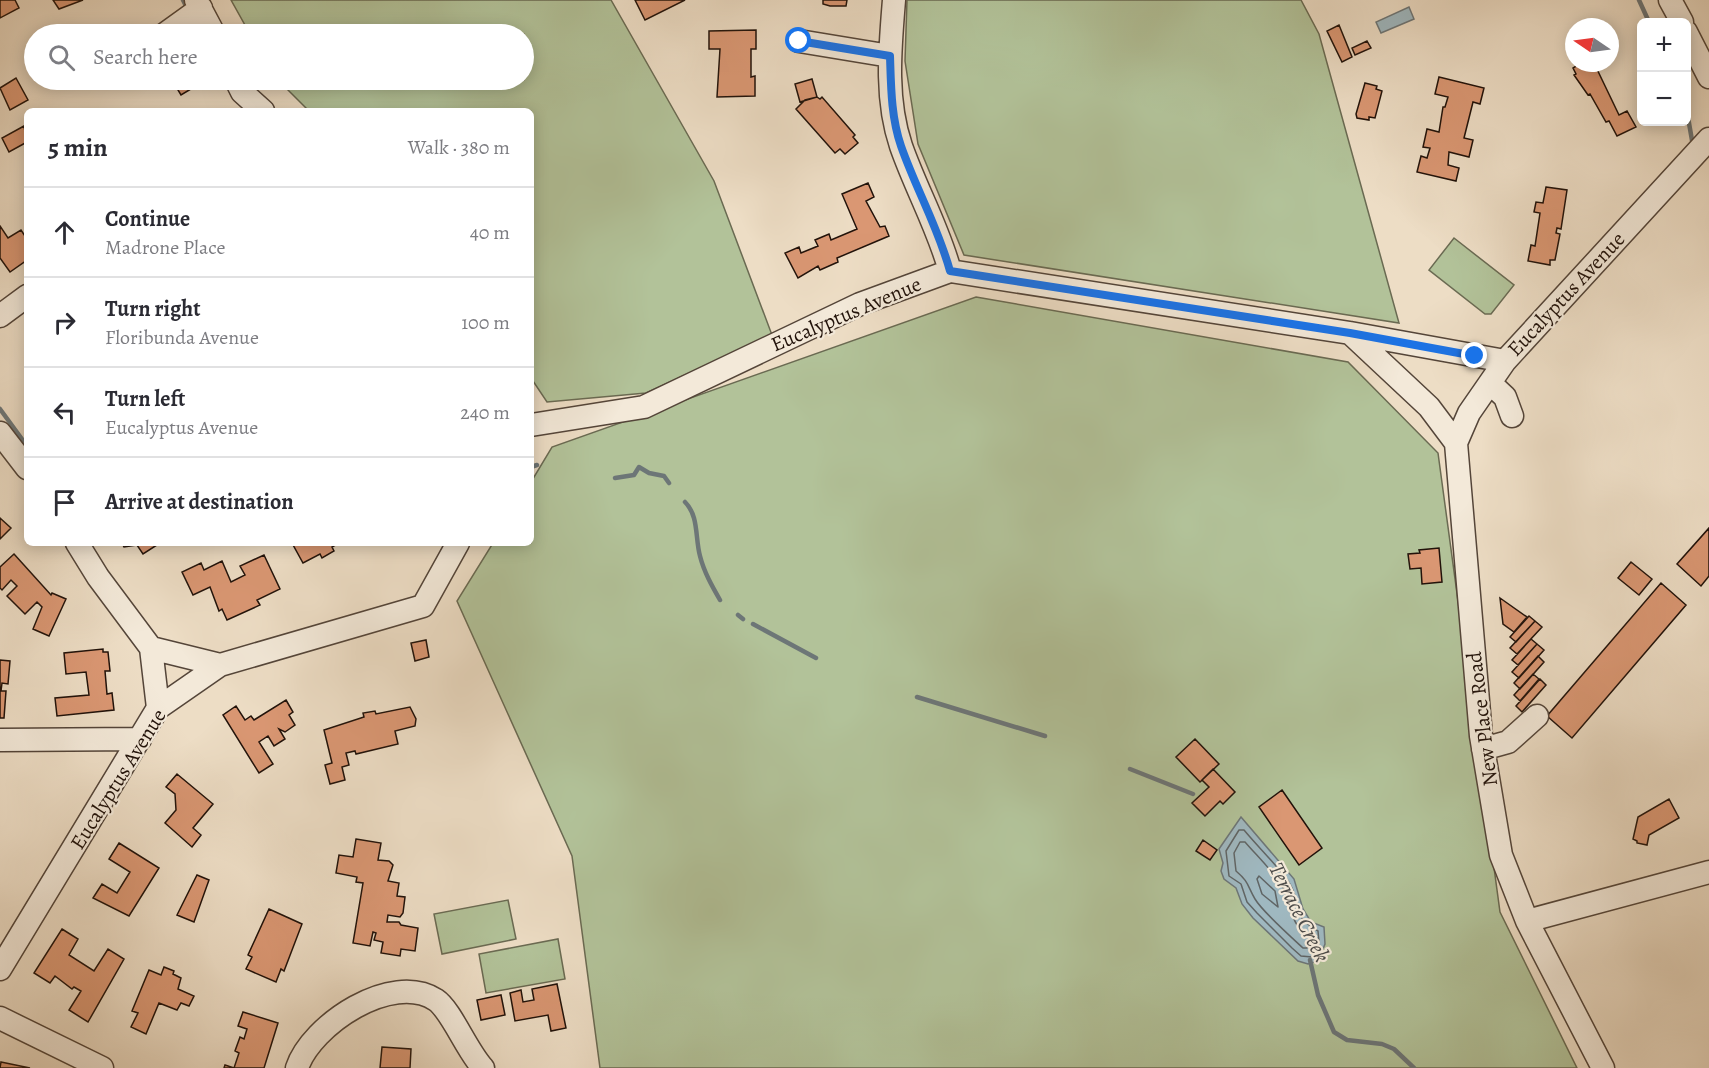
<!DOCTYPE html>
<meta charset="utf-8">
<style>
body{margin:0;font-family:Alegreya,serif;background:#f2f2f3;color:#2b2b33}
.controls{position:absolute;right:18px;top:18px;display:grid;overflow:hidden;border-radius:9px;box-shadow:0 3px 15px #0003}
.controls button{width:54px;height:54px;display:grid;place-items:center;padding:0;border:0;border-bottom:2px solid #e1e1e2;background:#fff;color:#2b2b33;font:30px sans-serif}
.compass{position:absolute;left:1565px;top:18px;width:54px;height:54px;border-radius:50%;background:#fff;box-shadow:0 3px 15px #0003;rotate:283deg}
.stop{position:absolute;width:18px;height:18px;margin:-14px;border:4px solid #1a73e8;border-radius:50%;background:#fff}
.stop.end{background:#1a73e8;border-color:#fff;box-shadow:0 2px 6px #0008}
.list{margin:0;padding:0;list-style:none}
h2{display:flex;justify-content:space-between;align-items:center;height:78px;margin:0;padding:0 24px;font-size:26px}
h2 small{font-size:20px;font-weight:400;color:#7c7c81}
.list li{display:grid;grid-template-columns:39px 1fr auto;gap:18px;align-items:center;box-sizing:border-box;height:90px;padding:0 24px;border-top:2px solid #e1e1e2}
.list b{display:block;font-size:22px;white-space:nowrap}
.list p{margin:0;font-size:20px;white-space:nowrap;color:#7c7c81}
.list em{font-size:20px;font-style:normal;color:#7c7c81}
.icon{flex:none;width:33px;height:33px;fill:none;stroke:currentColor;stroke-width:2;stroke-linecap:round;stroke-linejoin:round}
.map{position:relative;flex:none;width:1709px;height:1068px;overflow:hidden}
.search{position:absolute;background:#fff;box-shadow:0 3px 15px #0003;left:24px;top:24px;width:510px;height:66px;display:flex;align-items:center;gap:15px;box-sizing:border-box;padding:0 21px;border-radius:33px;color:#7c7c81;font-size:22px}
.panel{position:absolute;background:#fff;box-shadow:0 3px 15px #0003;left:24px;top:108px;width:510px;height:438px;border-radius:9px}
.map>svg:first-child{display:block}
.green{fill:#b2c299;stroke:#6a6a52;stroke-width:1.5}
.water{fill:#9fb8c0;stroke:#6d7677;stroke-width:1.5}
.lines{fill:none;stroke-linecap:round;stroke-linejoin:round}
.shore{stroke:#606565;stroke-width:1.5}
.stream{stroke:#6d7677;stroke-width:4.5}
.building{fill:#da9773;stroke:#21120a;stroke-width:1.5}
.minor-casing{stroke:#544539;stroke-width:25}
.minor{stroke:#f3e9d9;stroke-width:22}
.route{stroke:#1a73e8;stroke-width:8}
.labels{text-anchor:middle;stroke-width:4.5;stroke-linejoin:round;paint-order:stroke}
.street-label{font-size:21px;fill:#21120a;stroke:#f3e9d9}
.water-label{font-size:22px;font-style:italic;fill:#4d4c4a;stroke:#f3e9d9}
</style>
<div class="map">
<svg width="1709" height="1068" viewBox="0 0 1709 1068">
<rect width="100%" height="100%" fill="#edddc5"/>
<filter id="stains"><feTurbulence type="fractalNoise" baseFrequency=".00333" numOctaves="4"/><feColorMatrix values="0 0 0 0 .2 0 0 0 0 .09 0 0 0 0 .02 0 0 0 .5 -.17"/></filter>
<radialGradient id="worn" r=".72"><stop offset=".6" stop-color="#630" stop-opacity="0"/><stop offset="1" stop-color="#630" stop-opacity=".3"/></radialGradient>
<path class="green" d="M231 0H611L714 181 772 335 646 393 547 402 531 378V111H309L278 80H524V34H250Z
M907 0H1301L1319 34 1399 323 964 255 918 144 905 61Z
M1454 238 1514 285 1491 314H1485L1429 270Z
M976 297 1348 362 1438 453 1500 912 1577 1068H600L572 856 457 601 493 543H531V482L552 447Z
M508 900 516 939 442 954 434 914Z
M558 939 565 979 486 993 479 954Z"/>
<path class="water" d="M1409 7 1414 19 1381 33 1376 22Z
M1241 817 1294 879 1303 909 1311 922 1324 927 1325 944 1318 961 1308 964 1298 961 1253 918 1242 904 1236 888 1224 879 1221 871 1223 863 1219 849Z"/>
<g class="lines">
<path class="shore" d="M1239 830H1244C1258 847 1275 863 1288 881 1304 904 1287 913 1318 931L1319 942 1312 957 1301 956 1292 948 1257 913 1247 902 1241 884 1229 876 1226 851Z
M1240 842H1245C1257 856 1272 870 1282 886 1295 905 1286 923 1311 937L1307 948H1303C1291 937 1262 911 1255 899 1247 885 1249 882 1236 871L1234 853Z
M1259 876 1275 891 1278 907 1262 894 1257 879Z"/>
<path class="stream" d="M183 0 188 10
M1639 0 1649 22
M193 24 199 34
M1686 106 1693 146
M0 409 27 446
M531 467 537 465
M615 478 634 475 639 467 649 473 664 476 669 483
M685 502C699 516 695 538 700 556 704 572 712 586 720 600
M738 615 743 619
M753 624 816 658
M917 697 1045 736
M1130 769 1193 794
M1310 960 1318 995 1334 1032 1347 1040 1382 1044 1394 1049 1414 1068"/>
</g>
<path class="building" d="M0 0H15L19 8 0 18Z
M53 0H83L59 9Z
M635 0H685L645 20Z
M823 0H847L846 6H830L823 4Z
M85 25 90 34H67Z
M1339 25 1352 57 1342 62 1327 31Z
M756 30V49H751V77L755 76V96L717 97 720 49H709V31Z
M1367 41 1371 48 1355 55 1352 48Z
M1581 63H1594L1619 115 1627 111 1636 127 1617 136 1609 121 1606 122 1590 94 1588 95 1574 75 1576 74 1573 68Z
M1439 77 1484 88 1480 104 1473 102 1464 138 1473 140 1469 157 1449 152 1448 165 1459 168 1456 181 1417 172 1421 156 1427 158 1430 148 1423 147 1427 129 1439 132 1443 107H1445L1448 97 1435 94Z
M16 78 28 100 10 110 0 88Z
M812 79 817 97 800 102 795 84Z
M172 80H199L201 83 181 95Z
M1365 83 1377 86 1376 89 1382 91 1375 118 1369 117V120L1357 118 1356 114Z
M817 97 820 99 822 97 855 135 853 137 858 143 845 154 840 149 835 153 796 109 805 100Z
M24 126 27 142 9 152 2 138Z
M868 183 874 197 866 201 880 227 885 226 889 236 837 258 838 262 820 270 818 266 798 278 785 253 799 247 801 253 818 246 815 240 829 234 831 240 857 229 842 194Z
M1546 187 1567 190 1561 229 1557 228 1556 233 1560 234 1555 260H1550V265L1528 261 1531 245 1535 246 1540 213 1534 212 1536 202 1543 203Z
M0 226 8 238 21 230 27 239V260L10 272 0 258Z
M0 518 11 528 0 539Z
M1709 528V576L1701 586 1677 564Z
M122 543H156L157 545 143 554 137 545 124 547Z
M292 543H339L332 547 334 551 322 558 320 554 303 563Z
M1439 548 1442 582 1422 584 1421 568 1410 569 1408 554 1420 553 1419 550Z
M14 554 51 595 52 593 66 599 49 636 33 629 42 607 37 602 25 614 7 596 17 586 11 580 2 590 0 588V567Z
M264 555 280 589 257 600 260 605 227 620 222 609 219 611 210 587 193 595 182 572 201 563 204 570 222 561 231 582 245 575 240 566Z
M1631 562 1652 579 1639 595 1618 578Z
M1661 583 1686 605 1572 738 1547 716Z
M1500 598 1527 617 1514 632 1503 624Z
M1529 616 1535 621 1516 642 1510 637Z
M1535 621 1542 627 1517 654 1510 648Z
M1531 639 1537 644 1518 665 1512 660Z
M426 640 429 657 415 661 411 643Z
M1537 644 1544 650 1519 678 1512 672Z
M103 649V652H108L110 671H105L107 694 112 693 114 710 57 716 55 698 89 695 86 672 66 674 64 653Z
M1538 656 1544 662 1520 689 1514 683Z
M0 660 10 661 8 684 2 683 1 691H6L4 718H0Z
M1533 674 1539 679 1520 701 1514 695Z
M1540 679 1546 685 1522 712 1516 706Z
M286 700 293 712 289 715 295 725 285 732 279 729 285 739 274 746 268 736 259 742 273 764 259 773 223 715 236 706 245 720 251 716 254 720Z
M410 707 416 719 415 726 395 731 398 744 356 754 355 751 346 753 349 765 342 767 345 780 330 784 325 765 332 763 324 730 364 717 363 713 375 711 376 714Z
M1195 739 1219 764 1200 782 1176 757Z
M1213 769 1235 792 1223 804 1220 801 1205 816 1192 803 1209 787 1202 780Z
M177 774 213 804 193 828 201 835 192 847 165 823 176 810 175 794 166 787Z
M1282 790 1322 848 1299 865 1259 807Z
M1669 799 1679 818 1649 835 1647 845 1637 843V841L1633 839 1638 817Z
M356 839 381 843 378 860 389 861 393 865 388 881 399 883 397 896 405 897 403 913 400 917 388 915 387 922H399L401 925 418 928 415 951 401 949 400 956 381 953 383 942 374 940 376 933 373 932 370 946 353 943 363 883 356 882 357 877 336 873 339 855 353 857Z
M1203 840 1217 850 1210 860 1196 851Z
M119 843 159 868 129 916 93 898 102 884 117 893 130 872 109 859Z
M197 875 209 880 194 922 177 915Z
M269 909 302 924 284 971 281 969 276 982 246 969 252 957 248 955Z
M62 929 78 939 69 955 94 971 108 949 124 959 88 1022 69 1010 81 991 74 987 72 989 55 976 50 983 34 973Z
M164 967 174 971 173 974 181 978 178 989 194 996 189 1006 181 1003 177 1010 159 1003 146 1034 131 1027 138 1013 132 1011 149 970 161 975Z
M557 984 566 1028 551 1031 548 1015 515 1021 510 993 521 990 523 1002 534 1000 532 989Z
M501 995 505 1015 481 1020 477 1000Z
M243 1012 278 1023 264 1068H224L225 1065 234 1068 239 1053 235 1051 240 1037 244 1039 247 1029 238 1026Z
M382 1047 411 1049 410 1068H380Z
M1 1062 30 1068H0Z"/>
<g class="lines">
<defs>
<path id="minor" d="M196 0 214 34
M894 0C890 49 885 99 901 146 916 189 938 227 950 271
M1670 0 1682 22
M1686 32 1709 77
M165 34 201 8
M799 41 890 56
M236 80 242 92 263 111
M0 316 27 296
M1350 333 1429 407 1456 443
M1505 361 1469 413 1456 443 1481 736 1501 855 1527 921 1603 1068
M1490 383 1505 397 1512 416
M531 425 644 407 860 304 950 271 1350 333 1505 361 1709 139
M0 433 27 468
M77 543 98 577 151 648 158 708
M151 648 220 665
M0 740 140 739
M1483 749 1508 742 1537 716
M1527 921 1709 872
M0 969 158 708 220 665 423 606 458 543
M0 1018 102 1068
M297 1068C311 1025 392 971 436 1000 451 1010 467 1051 483 1068"/>
</defs>
<use href="#minor" class="minor-casing"/>
<use href="#minor" class="minor"/>
</g>
<g class="lines">
<path class="route" d="M799 41 890 56C891 86 891 117 901 146 916 189 938 227 950 271L1350 333 1475 356"/>
</g>
<g class="labels">
<g class="street-label">
<text transform="translate(1566 294) rotate(-47)" y="7">Eucalyptus Avenue</text>
<text transform="translate(846 314) rotate(-23)" y="7">Eucalyptus Avenue</text>
<text transform="translate(1482 719) rotate(-97)" y="7">New Place Road</text>
<text transform="translate(118 779) rotate(-58)" y="7">Eucalyptus Avenue</text>
</g>
<g class="water-label">
<text transform="translate(1300 912) rotate(63)" y="8">Terrace Creek</text>
</g>
</g>
<rect width="100%" height="100%" filter="url(#stains)"/>
<rect width="100%" height="100%" fill="url(#worn)"/>
</svg>
<div class="controls">
<button>+</button>
<button>−</button>
</div>
<svg class="compass" viewBox="-18 -18 36 36"><path d="M0-13l5 13h-10z" fill="#e53935"/><path d="M0 13l5-13h-10z" fill="#7c7c81"/></svg>
<div class="stop" style="left:799px;top:41px"></div>
<div class="stop end" style="left:1475px;top:356px"></div>
<div class="search"><svg class="icon" aria-label="search" viewBox="0 0 24 24"><circle cx="10" cy="10" r="6"/><path d="M15 15l6 6"/></svg>Search here</div>
<section class="panel">
<h2>5 min<small>Walk · 380 m</small></h2>
<ul class="list">
<li><svg class="icon" aria-label="ahead" viewBox="0 0 24 24"><path d="M12 20V5M6 11l6-6 6 6"/></svg><div><b>Continue</b><p>Madrone Place</p></div><em>40 m</em></li>
<li><svg class="icon" aria-label="right" viewBox="0 0 24 24"><path d="M7 20v-9h11M14 6l5 5-5 5"/></svg><div><b>Turn right</b><p>Floribunda Avenue</p></div><em>100 m</em></li>
<li><svg class="icon" aria-label="left" viewBox="0 0 24 24"><path d="M17 20v-9H6M10 6l-5 5 5 5"/></svg><div><b>Turn left</b><p>Eucalyptus Avenue</p></div><em>240 m</em></li>
<li><svg class="icon" aria-label="arrive" viewBox="0 0 24 24"><path d="M6 21V4h12l-3 4 3 4H6"/></svg><div><b>Arrive at destination</b></div></li>
</ul>
</section>
</div>
